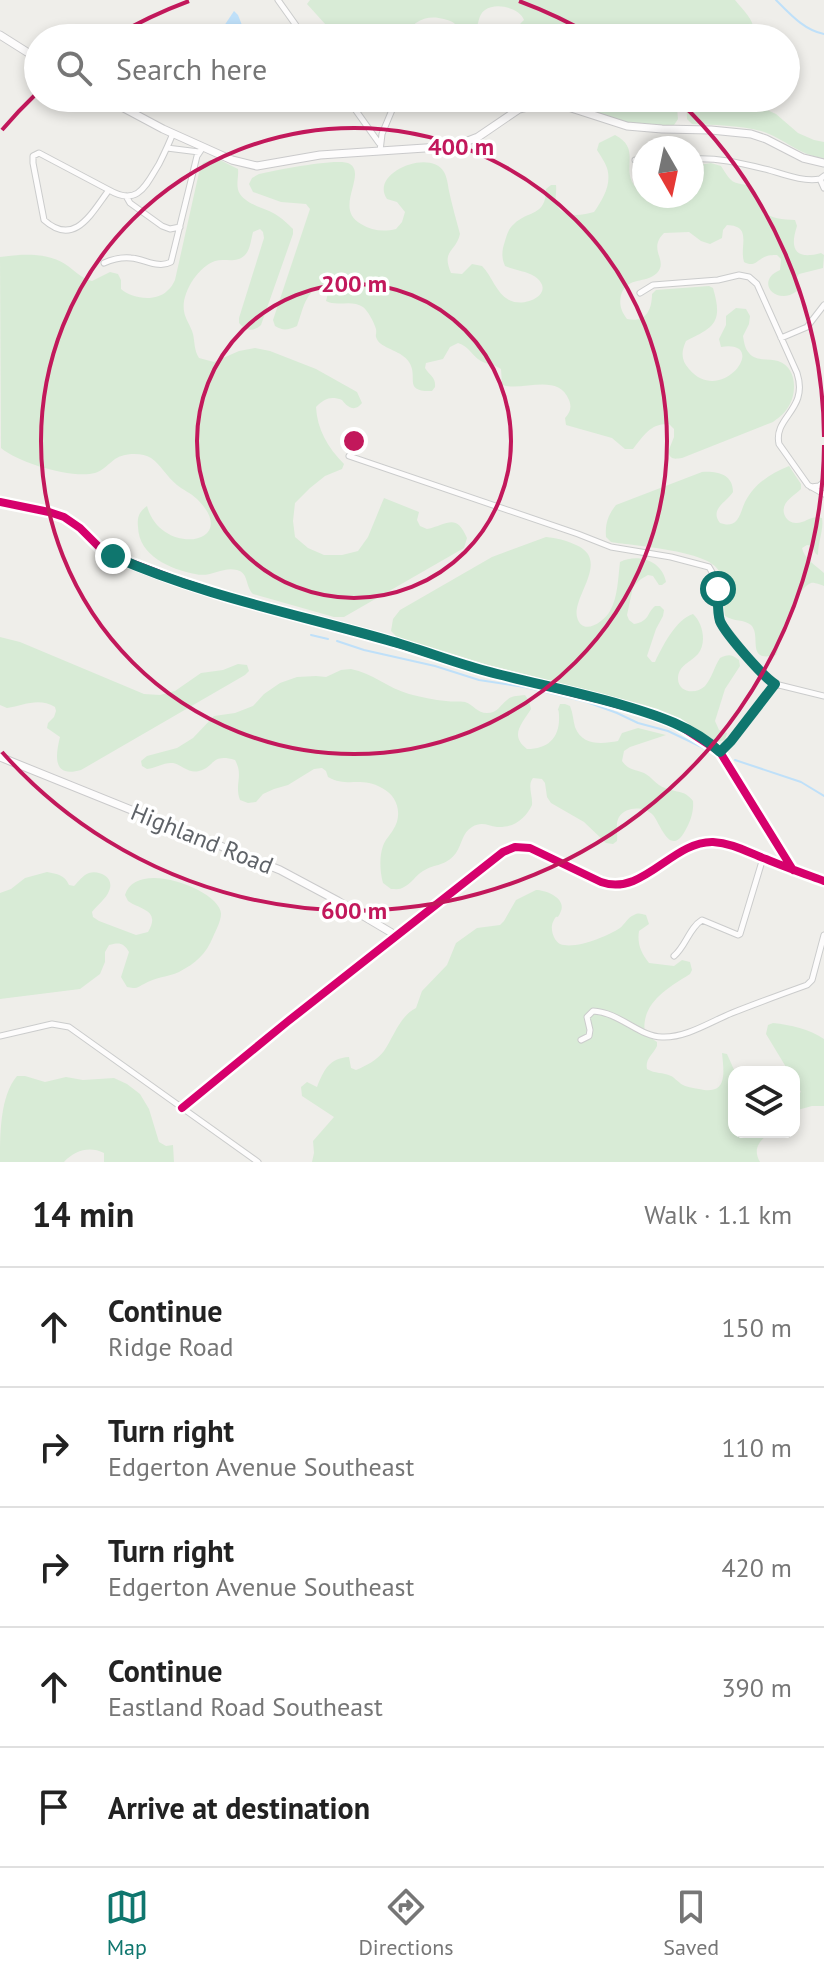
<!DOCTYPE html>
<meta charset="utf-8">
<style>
body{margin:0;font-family:"PT Sans",sans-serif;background:#f2f2f2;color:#222}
.controls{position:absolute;right:24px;bottom:24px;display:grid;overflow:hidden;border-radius:16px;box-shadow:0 4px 12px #0003}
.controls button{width:72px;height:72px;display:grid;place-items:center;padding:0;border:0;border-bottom:2px solid #e0e0e0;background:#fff;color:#222;font:40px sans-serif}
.compass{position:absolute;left:632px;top:136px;width:72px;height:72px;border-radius:50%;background:#fff;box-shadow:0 4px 12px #0003;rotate:171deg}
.stop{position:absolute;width:24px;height:24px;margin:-18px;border:6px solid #0f766e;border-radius:50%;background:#fff}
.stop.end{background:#0f766e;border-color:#fff;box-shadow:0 2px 8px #0008}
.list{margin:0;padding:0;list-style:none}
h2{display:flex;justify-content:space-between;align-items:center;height:104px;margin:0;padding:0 32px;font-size:34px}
h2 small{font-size:26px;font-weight:400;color:#767676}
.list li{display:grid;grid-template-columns:52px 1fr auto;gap:24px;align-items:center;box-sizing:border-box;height:120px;padding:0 32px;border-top:2px solid #e0e0e0}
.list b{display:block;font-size:30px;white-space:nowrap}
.list p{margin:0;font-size:26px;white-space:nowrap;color:#767676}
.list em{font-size:26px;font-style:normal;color:#767676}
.icon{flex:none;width:44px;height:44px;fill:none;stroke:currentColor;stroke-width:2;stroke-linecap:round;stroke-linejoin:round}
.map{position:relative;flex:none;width:824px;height:1162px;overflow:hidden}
.search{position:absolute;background:#fff;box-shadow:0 4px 12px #0003;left:24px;right:24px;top:24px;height:88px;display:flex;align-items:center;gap:20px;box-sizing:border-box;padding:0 28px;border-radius:44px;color:#767676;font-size:30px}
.sheet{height:704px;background:#fff}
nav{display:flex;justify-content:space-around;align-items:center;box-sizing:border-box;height:112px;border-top:2px solid #e0e0e0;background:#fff;font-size:22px;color:#767676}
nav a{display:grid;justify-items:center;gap:4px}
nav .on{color:#0f766e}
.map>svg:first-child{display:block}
.green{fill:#d8ebd6}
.water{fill:#bfe0f9}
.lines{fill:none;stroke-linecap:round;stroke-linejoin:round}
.stream{stroke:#bfe0f9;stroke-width:2}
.street-casing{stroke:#cbcccc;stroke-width:7}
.secondary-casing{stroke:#cacacb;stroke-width:9}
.street{stroke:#fdfcfc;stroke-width:5}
.secondary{stroke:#fdfcfc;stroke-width:7}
.cycleway-casing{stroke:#fff;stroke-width:13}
.cycleway{stroke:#d6006c;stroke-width:8}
.route{stroke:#0f766e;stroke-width:10}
.ring{fill:none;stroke:#c2185b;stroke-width:4}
.labels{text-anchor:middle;stroke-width:7;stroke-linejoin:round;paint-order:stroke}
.street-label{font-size:24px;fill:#5f6368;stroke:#fff}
.centre{fill:#c2185b;stroke:#fff;stroke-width:4}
.ring-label{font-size:24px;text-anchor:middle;font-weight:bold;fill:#c2185b;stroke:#fff;stroke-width:7;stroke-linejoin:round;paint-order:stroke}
</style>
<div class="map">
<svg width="824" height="1162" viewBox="0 0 824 1162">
<rect width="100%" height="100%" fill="#efeeea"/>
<path class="green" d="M310 0H735C745 13 757 21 753 38H593C580 25 557 19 548 38H515C515 28 518 26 524 20 520 8 496 2 485 10 476 16 480 30 471 38H462C462 37 457 26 456 25 454 22 448 20 444 19 427 14 411 21 405 38H340L337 28 326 25 307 4Z
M581 98H676L678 119 674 125C652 125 615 125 595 113 590 110 585 103 581 98Z
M686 98H733V105L736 109 767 110 776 114 798 133 814 140 824 142V158C799 156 784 138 761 131 738 125 714 125 692 124L687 119Z
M615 135C646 151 613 174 644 194V196C659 198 676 196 692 196V166L711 163 721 166C731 182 732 184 751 185 756 191 756 197 758 204 764 219 781 219 795 220L797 226C789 250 796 260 821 253L824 255 823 268 799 274 796 279 797 291C776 307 754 281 780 270L781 259 777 255C776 255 768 255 767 256 757 259 755 268 744 262 739 246 753 226 727 225L723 230 722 238 710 244 701 241 689 232 664 233C647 250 669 260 657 273 646 284 627 276 621 295 619 305 621 311 627 319 645 323 652 311 652 294L656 290 709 286 713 288C723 322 715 327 686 341 681 352 681 360 689 369 722 408 771 339 721 347L719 339 726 325V316L736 308 746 309 750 316 749 324 743 336C744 342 745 349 749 353 756 362 769 358 778 361 796 367 797 390 790 404 786 412 780 417 773 422L682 458C674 459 671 460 668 452L674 437V429L669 424C651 423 644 435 633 449H625L612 438 566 425 565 418C570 412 572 408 569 400 558 372 522 392 502 385L501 369C494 364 488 365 481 361 472 356 469 346 458 343L450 347 443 359 426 363 425 368C430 376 436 377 435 387L432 391C402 392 419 377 409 362 402 351 384 349 378 341 374 335 377 335 376 329 374 322 368 311 363 307 352 299 337 307 326 301L329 289 323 285C305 291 303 310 297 326 288 330 283 331 275 326L273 320 310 209 306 204 281 202 253 192 249 184 252 178 259 174C274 171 339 157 350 164 367 175 333 209 361 224 372 231 384 232 396 229L402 222 405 212 397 202 387 199C369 173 430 148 444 172 447 177 448 185 449 191 452 205 456 219 460 234 456 252 441 250 451 273L462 274 472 264 482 266C492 276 496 293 509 300 526 309 558 292 534 276 526 271 514 270 505 266 501 257 502 250 505 241 507 234 509 228 514 224 528 210 546 217 546 189L551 185H556C557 191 554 200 557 205 563 219 583 215 594 212 603 199 612 184 607 168 605 162 600 155 597 150L599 143Z
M210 160H220L238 169C239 177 235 186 240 194 248 206 267 208 278 216 284 220 288 224 293 229V234L261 325C253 332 246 331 239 323V318L264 238 263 232 260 229 253 232C251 240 250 250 245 255 236 264 225 258 215 261 198 267 181 293 184 311 185 319 191 326 193 334 195 343 194 350 199 358L214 362 239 351 255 348 270 351 316 369 357 392 362 403C355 412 348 408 342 400 331 396 325 398 316 407 317 429 328 448 344 464L342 469 325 476 310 488 295 503 293 521 295 537 308 548 324 555H342L358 551 368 537 384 498 419 512 417 520 420 526 427 529C447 525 456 512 467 538L464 548 344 617H334L253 594C245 586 249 573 237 570 222 566 212 578 195 574 170 569 139 556 138 527 137 517 139 512 147 506 161 558 243 544 197 499 191 493 183 490 177 485 167 477 161 465 151 458 142 452 124 453 115 459 108 464 104 470 95 473 72 479 19 463 1 448L0 257C21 254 46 252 65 264 74 270 81 278 92 281L110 272 118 274 121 280V289C132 299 156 302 167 291 171 288 173 284 175 280L200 168 203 163Z
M789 466 801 484V489C794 496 779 503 785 516 787 520 791 523 796 523 807 523 810 515 822 518 824 530 818 541 818 555L816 554 811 546 807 545 802 548C804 558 816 566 824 573V586C821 585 814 582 811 583 800 586 786 618 783 629 780 637 780 646 776 655 745 663 762 636 751 625 744 619 734 622 725 616 723 602 726 584 719 571 708 550 634 546 611 542L606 537C605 524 608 515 616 505L702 472C717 471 733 474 733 492 727 502 709 509 720 523 726 525 732 526 737 520 741 515 742 508 745 502 755 483 770 474 789 466Z
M546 537C557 538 565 540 576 545 611 560 572 596 577 617 582 637 604 622 610 611 618 597 618 578 620 562 639 553 662 561 666 582L662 585H659L653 576 648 575 641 579 633 587 627 615 629 620 634 624C650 621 646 614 655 606H660L664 610 663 616 656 629 647 656 652 662H655C662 647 676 619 693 614 703 623 707 643 698 654 690 663 680 664 678 677 677 693 696 695 705 686 712 678 714 667 720 658 728 654 732 654 739 660L740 666 725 689 715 721 719 730 727 733 725 740 717 742 668 714 645 705 481 663 398 638 391 631 393 619 400 610 492 557Z
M0 637 20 642 144 694 160 695 175 691 201 673 223 670 238 664 247 665 249 671 245 675 81 770C53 778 55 757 60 737L47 728 48 723 54 717 56 711 55 707C39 697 24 705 7 708L0 705Z
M351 669C372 673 388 688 409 694 421 697 434 700 446 701 452 702 459 701 465 702 474 705 477 713 487 713 498 713 500 705 507 700 512 695 519 696 525 695L529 701 531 709C522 724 509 735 527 749 548 749 560 738 559 716 559 705 556 715 560 704H565L570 706C573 713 573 720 575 727 582 746 602 744 618 741L622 733 638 728 666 735 630 747 624 751 622 761C628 770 634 769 644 773 652 777 656 785 665 788 677 793 685 790 693 801 694 812 690 822 685 831 670 858 660 823 653 815 645 806 626 806 619 817 615 824 618 833 617 841L613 844 606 843 584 822 551 803 547 797 545 783 542 779 533 778C527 785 533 796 532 805 525 819 514 828 497 827 488 826 482 821 472 827 462 833 462 844 456 853 445 867 436 863 423 871 416 875 411 884 404 887 400 890 396 889 391 889L383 883C380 872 379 857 383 846 385 840 390 835 393 830 403 815 398 796 382 788 361 776 347 788 328 777L326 771 322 768 314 769 288 785 274 789 263 794 256 802 248 803 240 800C234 784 244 776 235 760 211 753 215 767 199 771 189 774 182 765 173 763 164 762 156 768 147 769L142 766 141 761 147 756 177 748 193 738 214 716 235 713 253 706 264 694 280 683 297 677 316 676 326 677 341 670Z
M47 872C57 874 65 875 69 885L74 886C78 882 83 875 89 873 100 870 115 878 109 891 106 899 97 905 92 912L93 917 99 921 136 935 148 932C161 910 141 910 128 901L125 895C136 857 222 891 221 914 221 921 216 930 213 937 206 954 196 963 179 972 168 977 155 977 144 984 139 986 139 988 133 988 131 988 129 987 127 987L121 977 129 952C124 943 119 942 109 945L105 952V962L100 974 80 989 0 999V893L11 889 25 878Z
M536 890C546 890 566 898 561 911 556 923 558 911 553 922 550 928 553 940 560 944 575 950 608 936 620 928 625 924 628 917 634 915 639 912 641 914 646 915L649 924 639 931C637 944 641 953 649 963L674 966 682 960 690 962 692 970 690 974C668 988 640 1003 645 1034L657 1042V1046C653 1055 645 1058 647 1069 655 1074 663 1072 671 1076 672 1076 680 1083 681 1084 686 1087 693 1088 699 1089 728 1096 724 1073 722 1053L727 1054 735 1072 734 1132H771C760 1140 752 1148 760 1162H312L314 1153 313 1141 334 1117 302 1096 301 1087 307 1082 317 1087C324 1070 329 1058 349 1057L351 1068 356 1070C366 1066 377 1060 384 1051 394 1036 400 1016 416 1008L422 991 447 965 456 943 477 928 500 925 504 921 516 900Z
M773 1023C791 1025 809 1029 824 1039V1106H812L794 1111V1096L801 1092 794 1080V1072H789L766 1034 768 1025Z
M17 1076H25L45 1082 66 1077 83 1080 114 1078 127 1084 140 1094 149 1109 159 1142 166 1146 173 1145 174 1162H104V1153C90 1146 75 1150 64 1162H0C0 1134 0 1096 17 1076Z"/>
<path class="water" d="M234 11 238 15 247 38H216Z"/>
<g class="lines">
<path class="stream" d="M776 0C790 14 804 30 824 34
M311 635 328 639
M337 641 364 650 435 666 479 680 525 687 587 702 617 713 638 723 668 731 712 752
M735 760 801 782 824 796"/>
<defs>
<path id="street" d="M278 0 305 38
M347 98 379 143
M167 148 199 152
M380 151 382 134 397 98
M39 153 109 190C92 212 75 248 44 220L33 163V156Z
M692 159C718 157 744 164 769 170 786 175 804 182 820 179
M635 160H644
M824 176 820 179 824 188
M109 190C138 207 146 185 159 164 164 154 169 144 173 133
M126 196 130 203 162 226 170 229 180 227
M104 263C113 259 121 257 131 258 145 259 158 269 171 262L197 156 203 147
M640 293 653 285 718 280 739 275 749 277 757 284 797 373C809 410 773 417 779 444L808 485 824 494
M781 338 807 327 824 305
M349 456 578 534 611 547 671 557 709 567 716 579 721 622 757 668 775 684 824 696
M811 487 819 486 824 482
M0 502 49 512 64 517 80 528 100 548 113 556 173 579 231 598 386 640 485 671 598 699 655 715 677 724 720 752 793 869
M720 752 731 741 775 684
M674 956C686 946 689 928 702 920L738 935 740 934 763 858
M0 1036 52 1024 69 1027 258 1162
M581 1040 589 1036 590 1030 587 1017 593 1011C619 1012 640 1037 662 1037 686 1038 710 1022 732 1013 757 1003 782 994 807 985L812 980 824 935
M182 1108 397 936"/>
<path id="secondary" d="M0 35 38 59
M105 98 163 129 232 160 257 166 320 155 455 146 478 137 519 109 544 103 565 106 627 126 662 129 711 130 751 134 766 139 803 158 824 163
M0 757 280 870 338 901 397 936 410 927 503 852 515 847 530 848 601 882C643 897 672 841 713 842 733 843 749 853 766 859 785 867 805 874 824 881"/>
</defs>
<use href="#street" class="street-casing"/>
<use href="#secondary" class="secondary-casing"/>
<use href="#street" class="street"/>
<use href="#secondary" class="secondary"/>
<defs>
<path id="cycleway" d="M0 502 49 512 64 517 80 528 100 548 113 556 173 579 231 598 386 640 485 671 598 699 655 715 677 724 720 752 793 870
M182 1108 287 1022 503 852 515 847 530 848 601 882C643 897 672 841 713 842 733 843 749 853 766 859 785 867 805 874 824 881"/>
</defs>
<use href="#cycleway" class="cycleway-casing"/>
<use href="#cycleway" class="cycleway"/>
</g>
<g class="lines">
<path class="route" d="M113 556C200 595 296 614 387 640 420 649 452 662 486 671 531 683 577 692 622 705 656 715 694 727 720 752L731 741 775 684C763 677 725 633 720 621 717 611 718 599 718 589"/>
</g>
<g class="ring">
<circle cx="354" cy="441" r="157"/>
<circle cx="354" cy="441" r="313"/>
<path d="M824 445A470 470 0 0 1 2 752M2 130A470 470 0 0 1 36 94M115 36A470 470 0 0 1 189 1M519 1A470 470 0 0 1 593 36M678 100A470 470 0 0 1 824 437"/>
</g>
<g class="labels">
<g class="street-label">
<text transform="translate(202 839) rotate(22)" y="8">Highland Road</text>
</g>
</g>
<circle cx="354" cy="441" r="12" class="centre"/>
<g class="ring-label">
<text x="461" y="155">400 m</text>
<text x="354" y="292">200 m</text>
<text x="354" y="919">600 m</text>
</g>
</svg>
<div class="controls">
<button><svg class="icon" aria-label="layers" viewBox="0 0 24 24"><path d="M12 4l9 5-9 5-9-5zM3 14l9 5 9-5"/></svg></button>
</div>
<svg class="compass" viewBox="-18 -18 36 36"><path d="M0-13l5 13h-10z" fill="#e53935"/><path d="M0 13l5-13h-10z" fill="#767676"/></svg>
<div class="stop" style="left:718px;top:589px"></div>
<div class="stop end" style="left:113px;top:556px"></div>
<div class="search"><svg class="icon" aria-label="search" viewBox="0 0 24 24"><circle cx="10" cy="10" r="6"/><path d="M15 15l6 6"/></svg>Search here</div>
</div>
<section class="sheet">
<h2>14 min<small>Walk · 1.1 km</small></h2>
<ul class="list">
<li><svg class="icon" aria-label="ahead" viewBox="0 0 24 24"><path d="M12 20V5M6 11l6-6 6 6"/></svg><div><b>Continue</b><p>Ridge Road</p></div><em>150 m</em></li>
<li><svg class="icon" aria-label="right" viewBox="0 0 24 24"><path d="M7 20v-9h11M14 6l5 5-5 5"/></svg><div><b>Turn right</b><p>Edgerton Avenue Southeast</p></div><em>110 m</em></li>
<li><svg class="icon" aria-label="right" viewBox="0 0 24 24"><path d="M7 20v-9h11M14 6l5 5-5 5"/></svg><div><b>Turn right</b><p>Edgerton Avenue Southeast</p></div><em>420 m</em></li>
<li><svg class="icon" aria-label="ahead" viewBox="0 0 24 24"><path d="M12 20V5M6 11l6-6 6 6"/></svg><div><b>Continue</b><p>Eastland Road Southeast</p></div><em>390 m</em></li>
<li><svg class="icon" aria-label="arrive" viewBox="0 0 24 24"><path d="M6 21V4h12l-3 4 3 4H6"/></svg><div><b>Arrive at destination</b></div></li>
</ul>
</section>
<nav>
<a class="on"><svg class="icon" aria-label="map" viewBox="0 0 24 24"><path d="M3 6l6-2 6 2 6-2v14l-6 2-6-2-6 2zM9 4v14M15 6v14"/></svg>Map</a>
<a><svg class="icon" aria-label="directions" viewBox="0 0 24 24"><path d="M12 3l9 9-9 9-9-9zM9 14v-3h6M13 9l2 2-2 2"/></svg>Directions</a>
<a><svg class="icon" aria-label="saved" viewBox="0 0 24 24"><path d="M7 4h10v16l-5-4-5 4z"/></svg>Saved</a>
</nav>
